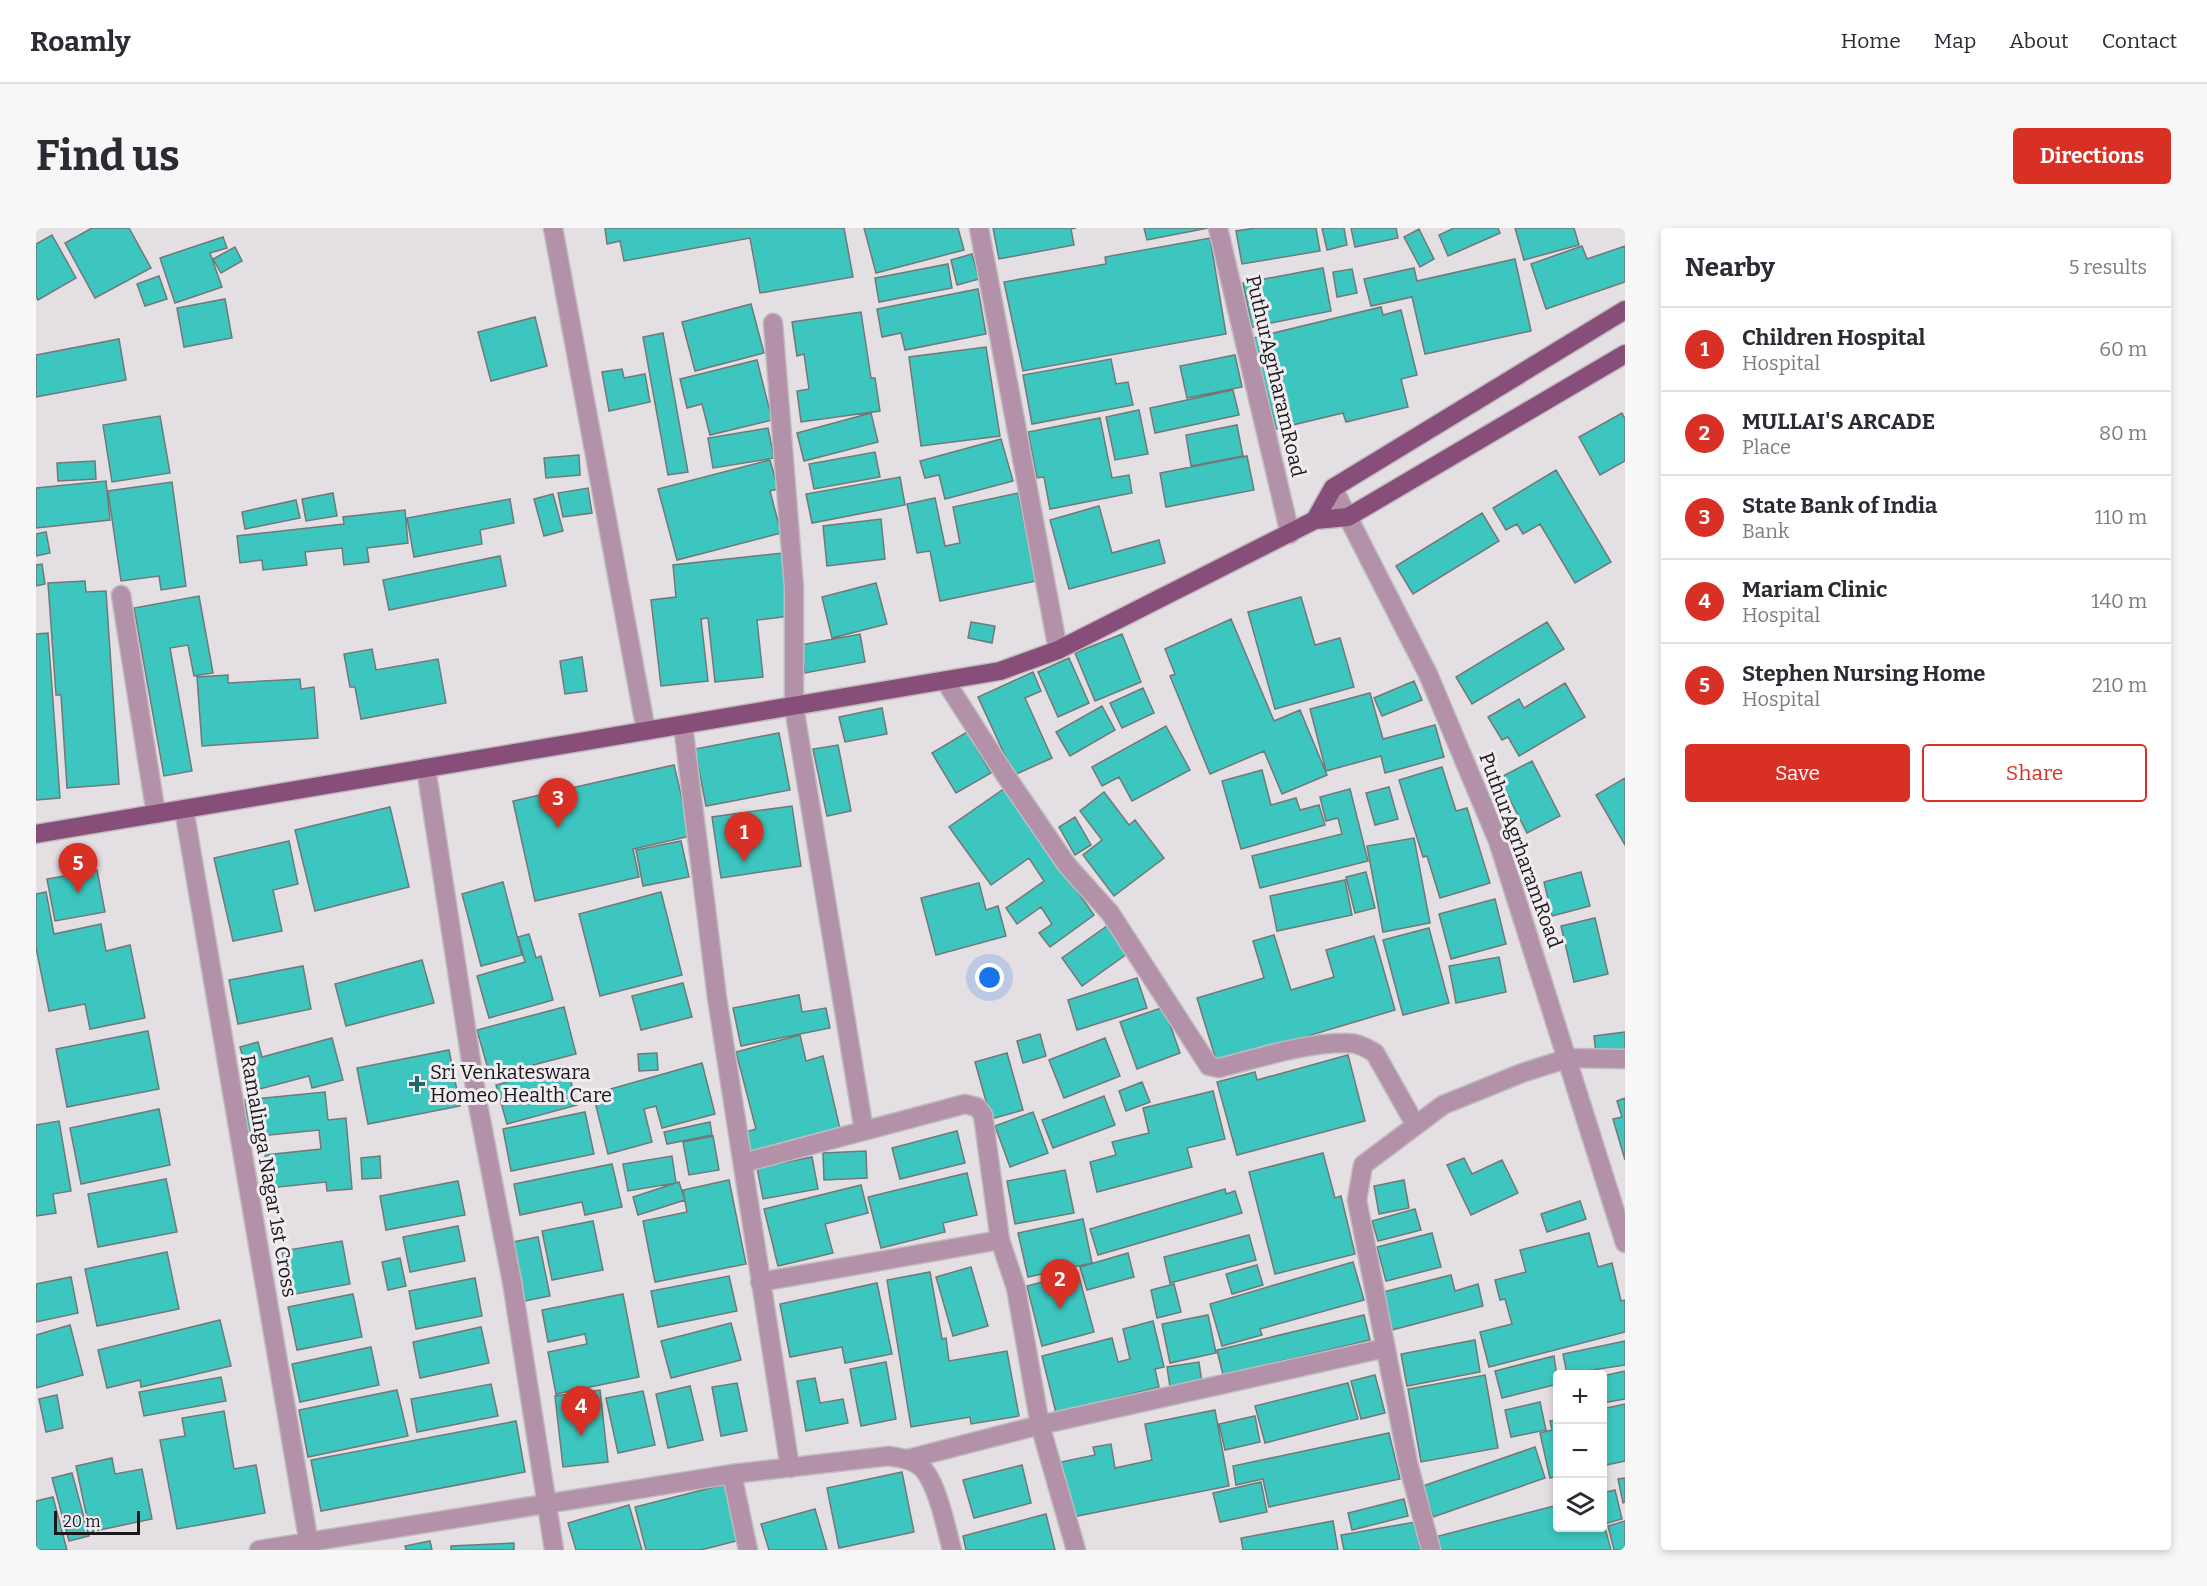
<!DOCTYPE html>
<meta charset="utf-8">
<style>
body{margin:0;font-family:Bitter,serif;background:#f7f7f7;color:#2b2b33}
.controls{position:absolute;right:18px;bottom:18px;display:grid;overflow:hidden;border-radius:6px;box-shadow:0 3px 9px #0003}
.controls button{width:54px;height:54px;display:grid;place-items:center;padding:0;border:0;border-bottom:2px solid #e1e1e2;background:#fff;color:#2b2b33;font:30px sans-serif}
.scale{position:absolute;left:18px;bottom:15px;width:86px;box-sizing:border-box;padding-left:6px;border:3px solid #1a181a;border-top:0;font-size:16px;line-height:21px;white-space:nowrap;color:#1a181a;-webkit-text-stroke:4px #f1ecf0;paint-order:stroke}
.you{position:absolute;left:954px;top:750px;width:21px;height:21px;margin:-15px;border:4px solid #fff;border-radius:50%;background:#1a73e8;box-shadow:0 0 0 9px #1a73e833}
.badge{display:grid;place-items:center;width:39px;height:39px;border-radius:50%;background:#d93025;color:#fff;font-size:20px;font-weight:700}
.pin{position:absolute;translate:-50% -50px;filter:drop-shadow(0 2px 3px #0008)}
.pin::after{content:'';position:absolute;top:32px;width:21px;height:18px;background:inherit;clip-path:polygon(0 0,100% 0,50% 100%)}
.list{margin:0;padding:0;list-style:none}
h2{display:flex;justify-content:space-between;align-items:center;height:78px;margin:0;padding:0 24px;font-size:26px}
h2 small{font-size:20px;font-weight:400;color:#7c7c81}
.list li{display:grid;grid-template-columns:39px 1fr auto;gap:18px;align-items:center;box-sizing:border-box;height:84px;padding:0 24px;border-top:2px solid #e1e1e2}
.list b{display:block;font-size:22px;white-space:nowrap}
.list p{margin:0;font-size:20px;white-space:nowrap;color:#7c7c81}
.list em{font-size:20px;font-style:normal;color:#7c7c81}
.actions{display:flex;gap:12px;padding:18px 24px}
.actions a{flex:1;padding:14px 0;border:2px solid #d93025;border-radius:6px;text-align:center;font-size:21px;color:#d93025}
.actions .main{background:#d93025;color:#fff}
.icon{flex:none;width:33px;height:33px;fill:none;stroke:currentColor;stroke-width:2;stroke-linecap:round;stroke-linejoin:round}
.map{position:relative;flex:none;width:1589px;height:1322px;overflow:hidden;border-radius:6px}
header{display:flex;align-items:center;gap:36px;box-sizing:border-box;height:84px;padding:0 30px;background:#fff;border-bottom:2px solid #e1e1e2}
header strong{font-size:28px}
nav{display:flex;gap:33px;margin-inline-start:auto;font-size:21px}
.intro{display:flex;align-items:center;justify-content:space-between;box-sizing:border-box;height:144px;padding:0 36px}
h1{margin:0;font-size:42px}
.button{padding:15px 27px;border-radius:6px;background:#d93025;color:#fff;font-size:21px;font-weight:700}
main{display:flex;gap:36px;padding:0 36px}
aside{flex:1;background:#fff;border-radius:6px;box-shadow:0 3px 9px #0003}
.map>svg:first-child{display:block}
.building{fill:#3dc6bf;stroke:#727878;stroke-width:1.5}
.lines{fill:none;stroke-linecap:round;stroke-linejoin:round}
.minor-casing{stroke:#c0bbbe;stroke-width:21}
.major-casing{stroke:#c0bbbe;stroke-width:21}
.minor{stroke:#b291a9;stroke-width:18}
.major{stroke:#884e7a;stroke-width:18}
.poi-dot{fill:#1e6a66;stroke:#f1ecf0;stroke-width:2}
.labels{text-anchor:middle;stroke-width:6;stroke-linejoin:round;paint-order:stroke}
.street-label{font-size:20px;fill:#1a181a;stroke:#f1ecf0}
.poi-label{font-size:20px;fill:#1a181a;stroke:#f1ecf0;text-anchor:start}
</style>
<header>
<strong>Roamly</strong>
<nav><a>Home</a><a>Map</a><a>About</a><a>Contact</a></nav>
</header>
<div class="intro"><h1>Find us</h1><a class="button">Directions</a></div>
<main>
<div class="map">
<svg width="1589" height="1322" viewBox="0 0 1589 1322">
<rect width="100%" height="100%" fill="#e4dfe2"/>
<path class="building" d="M56 0H93L115 40 59 70 29 15Z
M569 0H808L817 49 724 65 714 10 588 33 584 13 571 16Z
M828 0H922L928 22 840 45Z
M957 0H1040L1035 1 1038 17 963 31Z
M1108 0H1172L1111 12Z
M1220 0H1280L1284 23 1206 36 1200 3Z
M1286 0H1308L1311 17 1291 22Z
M1315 0H1360L1362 10 1319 19Z
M1418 0H1462L1464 5 1412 28 1403 7Z
M1479 0H1538L1543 17 1488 32Z
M1383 1 1398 31 1384 39 1368 9Z
M16 7 40 50 2 72 0 68V16Z
M187 9 191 20 174 25 186 59 139 75 124 30Z
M1174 10 1190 106 987 143 968 54 1070 36 1069 29Z
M1546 18 1551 31 1589 18V54L1510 81 1495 36Z
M199 19 206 33 185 45 177 31Z
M936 26 943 51 921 57 915 32Z
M1479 31 1495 103 1389 126 1376 69 1335 78 1328 51 1378 40 1381 53Z
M912 36 916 60 843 74 839 50Z
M1287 40 1295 83 1216 99 1207 55Z
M1316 41 1321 65 1301 69 1297 44Z
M123 48 131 71 109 78 101 56Z
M942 61 950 106 869 122 865 105 846 109 841 81Z
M189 71 196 110 148 119 141 80Z
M715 76 728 125 659 143 646 94Z
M1345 79 1347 87 1365 82 1381 147 1365 151 1372 179 1310 194 1307 185 1240 201 1217 110Z
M825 84 835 150H839L844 183 765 194 761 163 773 161 768 126 761 128 756 94Z
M499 89 511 138 455 153 442 104Z
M627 105 652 244 632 247 607 109Z
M83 111 90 152 0 169V127Z
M950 119 964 208 885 218 873 129Z
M1199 127 1206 159 1151 170 1144 138Z
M1075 131 1080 156 1092 154 1097 177 996 196 987 147Z
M721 132 736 192 674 207 666 176 651 180 644 151Z
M586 141 588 150 609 146 614 174 573 183 566 144Z
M1197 162 1203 187 1119 205 1114 180Z
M1103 182 1112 226 1079 232 1070 189Z
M835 185 842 214 768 233 761 205Z
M1586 185 1589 191V233L1564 247 1543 209Z
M124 188 134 245 76 254 67 197Z
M1064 190 1076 250 1093 247 1096 265 1014 281 1008 249 1001 250 992 204Z
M1201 197 1207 228 1155 238 1150 207Z
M732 200 738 230 677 240 672 210Z
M965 211 977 253 909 271 903 247 889 250 884 233Z
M839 224 844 249 778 261 773 236Z
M543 227 544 247 510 250 508 230Z
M1211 228 1218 262 1130 279 1124 245Z
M734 232 742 261 734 263 745 305 641 332 622 261Z
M59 233 60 251 22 253 21 235Z
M1520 242 1575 334 1539 355 1504 296 1487 306 1481 296 1470 302 1457 280Z
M864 249 869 277 776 295 770 266Z
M70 253 74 292 0 300V260Z
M136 254 150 358 125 362 123 348 85 353 72 263Z
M552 260 556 285 527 289 522 265Z
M297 265 301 288 270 293 266 271Z
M982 265 1000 353 904 373 894 323 881 325 871 276 899 270 909 318 924 315 917 279Z
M517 266 527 303 508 308 498 271Z
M474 271 478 295 444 302 446 316 378 329 371 290Z
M260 272 264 290 209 301 206 284Z
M1063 278 1076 325 1123 312 1129 335 1033 361 1014 292Z
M369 282 372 315 331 320 333 334 308 337 306 320 269 324 271 337 227 342 226 332 204 335 201 308 308 296 307 289Z
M1446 285 1463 313 1377 366 1360 338Z
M845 291 849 331 791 338 787 298Z
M10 304 14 325 0 328V306Z
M747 325 754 388 721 392 727 449 679 454 672 390 665 391 672 453 625 458 615 372 640 369 637 337Z
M464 328 470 358 353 382 347 352Z
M6 336 9 356 0 358V337Z
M49 353 50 364 70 363 83 556 31 560 25 467H20L12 355Z
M840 355 851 396 796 410 786 369Z
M163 368 177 445 158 448 152 417 134 420 156 543 128 548 98 380Z
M1265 369 1279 417 1304 410 1318 459 1239 481 1212 384Z
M1195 391 1238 493 1264 482 1291 547 1246 566 1228 523 1174 546 1134 448 1139 446 1129 421Z
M935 394 959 398 956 415 932 410Z
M1511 394 1528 421 1436 476 1420 449Z
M12 405 24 570 0 572V406Z
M824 406 829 434 769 445 764 417Z
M1086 406 1105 454 1059 473 1039 425Z
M336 421 340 442 402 431 410 475 325 491 319 459H314L308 426Z
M546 429 551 463 529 466 524 433Z
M1033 430 1053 475 1022 489 1002 444Z
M997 444 1005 463 989 470 1016 530 978 547 942 469Z
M192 447V455L264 451 265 461 278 459 282 510 166 518 161 449Z
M1378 453 1386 472 1346 488 1338 470Z
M1529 455 1549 489 1483 528 1472 509 1466 512 1452 489 1483 471 1488 480Z
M1107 460 1118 485 1086 500 1074 475Z
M1334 465 1347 511 1399 497 1408 529 1349 545 1345 528 1290 543 1274 481Z
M1066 478 1079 502 1034 528 1020 504Z
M846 480 851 506 809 514 803 489Z
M1130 498 1154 542 1096 573 1083 549 1066 558 1056 539Z
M931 504 955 545 920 565 896 525Z
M743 505 754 562 670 578 659 521Z
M802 517 815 583 791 588 777 521Z
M1496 533 1524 588 1491 605 1463 550Z
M638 537 655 608 597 621 603 649 499 673 477 573Z
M1406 539 1420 583 1431 580 1454 655 1404 670 1391 628 1387 629 1363 552Z
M1226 542 1235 577 1260 570 1264 582 1283 577 1289 597 1205 621 1186 553Z
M1589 550V617L1560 567Z
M1353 559 1362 591 1339 597 1330 565Z
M969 560 1058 687 1014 719 1003 705 1016 696 1005 679 981 696 970 680 1008 653 993 630 955 657 913 599Z
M1314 561 1332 633 1224 660 1216 628 1306 606 1302 590 1290 593 1284 569Z
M1068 564 1093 597 1099 592 1128 630 1078 668 1047 627 1066 612 1044 583Z
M756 578 765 638 685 650 676 589Z
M354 579 373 659 279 683 259 602Z
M1039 589 1055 617 1039 627 1023 599Z
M1378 610 1394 695 1347 704 1331 618Z
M253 613 262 656 237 662 246 703 197 713 178 630Z
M645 613 653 649 607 658 600 622Z
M61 642 69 684 19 693 11 651Z
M1330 644 1339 680 1319 685 1310 649Z
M1545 644 1554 678 1516 688 1508 654Z
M1309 652 1316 687 1241 703 1234 668Z
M467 654 486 727 445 738 426 666Z
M943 655 950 682 962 678 970 708 900 727 885 670Z
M10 664 18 706 65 696 70 723 94 717 109 790 54 801 49 776 13 783 0 720V666Z
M625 664 646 747 564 768 543 686Z
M1459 671 1470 716 1415 731 1403 686Z
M1559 690 1572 746 1538 754 1525 698Z
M1075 695 1095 723 1046 758 1026 730Z
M1393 700 1413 775 1367 787 1347 712Z
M493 706 500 730 505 728 517 772 453 790 441 748 489 734 482 709Z
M1238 707 1255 762 1298 749 1290 722 1338 708 1359 782 1181 835 1161 770 1228 750 1217 713Z
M1463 729 1470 764 1420 775 1413 738Z
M386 732 398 775 310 798 299 756Z
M267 738 275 781 202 796 193 752Z
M1101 750 1111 780 1041 802 1032 772Z
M647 755 656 789 605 802 596 768Z
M763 767 766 784 790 780 794 800 705 818 697 780Z
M528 779 540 826 454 848 441 802Z
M1128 779 1144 825 1101 841 1084 794Z
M112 803 123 861 31 879 20 821Z
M1589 804V823L1560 826 1558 808Z
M1004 806 1010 828 987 835 981 813Z
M764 807 770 833 787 828 804 901 715 925 709 904 720 901 700 824Z
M296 810 307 852 276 860 273 848 216 863 204 819 222 814 226 829Z
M1069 810 1084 848 1028 870 1013 832Z
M413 822 424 878 332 896 321 840Z
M621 825 622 842 603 843 602 826Z
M971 825 987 882 955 891 939 834Z
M1312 827 1329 893 1201 927 1181 854 1219 844 1221 852Z
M666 835 679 886 626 900 620 878 608 881 616 914 572 926 557 866Z
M531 838 541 877 471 896 460 857Z
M1106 854 1114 874 1090 883 1083 863Z
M1177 863 1189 911 1151 920 1156 939 1061 964 1054 934 1080 927 1076 914 1113 905 1107 880Z
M289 864 292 892 310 890 316 961 291 963 290 954 233 960 229 927 285 921 283 902 213 909 209 872Z
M1068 868 1079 897 1017 920 1006 892Z
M1589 870V932L1577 891 1586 889 1581 873Z
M123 881 134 937 45 956 34 900Z
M549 884 558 926 475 943 467 901Z
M997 884 1012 925 974 939 959 898Z
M23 893 35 963 17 966 20 985 0 988V897Z
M674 894 676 907 631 916 628 904Z
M921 903 929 935 864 951 856 920Z
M677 908 683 942 653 947 647 914Z
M830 923 831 950 788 952 787 925Z
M1287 925 1299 970 1305 968 1319 1026 1239 1046 1213 944Z
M344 928 345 950 326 951 325 930Z
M636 928 640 955 592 963 587 936Z
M776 929 782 961 727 971 721 940Z
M1428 930 1436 946 1466 932 1482 965 1435 987 1411 937Z
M576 936 586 979 549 987 546 974 484 987 478 956Z
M1029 942 1038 985 979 996 971 953Z
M931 945 941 987 907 995 909 1004 845 1020 832 969Z
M130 951 141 1004 62 1019 52 966Z
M693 952 710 1036 619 1054 607 993 651 984 647 962Z
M1368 952 1373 980 1343 986 1338 958Z
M422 953 429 987 350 1002 344 968Z
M643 954 649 972 602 987 597 969Z
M825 957 832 985 789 996 797 1025 742 1038 728 981Z
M1189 961 1190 966 1199 963 1206 985 1062 1027 1054 1001Z
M1544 973 1550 991 1511 1004 1505 986Z
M1379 981 1385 1002 1342 1013 1336 993Z
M1047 991 1056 1035 992 1049 982 1005Z
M557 993 567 1042 516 1052 506 1003Z
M422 998 429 1033 374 1044 367 1009Z
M1396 1005 1405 1039 1350 1053 1341 1019Z
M1553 1005 1562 1039 1576 1035 1585 1073 1589 1072V1104L1453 1139 1444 1104 1476 1096 1469 1071 1464 1072 1459 1052 1490 1044 1484 1022Z
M1213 1007 1220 1032 1134 1055 1128 1029Z
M502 1009 514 1068 483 1074 472 1015Z
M306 1013 314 1056 254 1067 246 1023Z
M131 1024 143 1081 61 1098 49 1041Z
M1092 1025 1098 1049 1051 1062 1044 1039Z
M364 1030 370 1058 352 1062 346 1034Z
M1317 1034 1328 1072 1224 1101 1226 1107 1186 1118 1174 1076Z
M1221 1037 1227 1057 1196 1066 1190 1046Z
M935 1039 952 1098 917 1108 900 1049Z
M894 1044 906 1111 910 1110 913 1133 971 1123 983 1188 935 1196 934 1189 875 1199 851 1052Z
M1042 1045 1058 1104 1006 1118 991 1058Z
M1415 1047 1419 1063 1442 1056 1447 1078 1356 1102 1347 1064Z
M693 1048 701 1083 622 1099 615 1063Z
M35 1049 42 1085 0 1094V1056Z
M439 1050 446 1088 380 1101 373 1063Z
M841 1055 856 1126 809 1135 806 1119 754 1129 744 1076Z
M1138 1056 1145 1084 1121 1090 1115 1062Z
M317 1066 326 1109 261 1122 252 1079Z
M587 1066 603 1149 520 1166 512 1124 551 1116 549 1106 512 1114 506 1082Z
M1172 1087 1180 1125 1134 1135 1126 1096Z
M1328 1087 1334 1112 1187 1147 1181 1122Z
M184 1092 195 1138 105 1159 104 1152 71 1160 62 1122Z
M1117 1093 1128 1139 1119 1141 1123 1159 1020 1185 1006 1128 1076 1110 1082 1134 1094 1131 1087 1101Z
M695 1095 705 1132 635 1150 625 1113Z
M34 1097 47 1147 0 1160V1107Z
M445 1099 453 1135 384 1150 377 1114Z
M1439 1112 1444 1144 1371 1158 1365 1126Z
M1589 1113V1137L1531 1146 1527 1126Z
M335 1119 343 1157 264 1174 256 1136Z
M1518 1128 1522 1156 1466 1170 1459 1143Z
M850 1134 860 1191 825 1198 814 1141Z
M1163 1134 1166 1155 1134 1159 1131 1139Z
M1589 1143V1171L1566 1175V1148Z
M1339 1147 1349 1185 1325 1191 1315 1153Z
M1449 1147 1462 1220 1385 1234 1372 1161Z
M185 1149 190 1173 108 1188 103 1164Z
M779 1150 784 1175 807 1171 812 1195 770 1203 761 1153Z
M701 1155 711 1203 685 1208 676 1159Z
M1312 1155 1322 1191 1229 1215 1219 1178Z
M455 1156 462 1188 381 1204 375 1171Z
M654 1158 667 1212 632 1220 620 1166Z
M361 1162 372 1208 272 1229 263 1182Z
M564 1162 572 1234 527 1239 519 1168Z
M607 1163 619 1217 582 1225 570 1170Z
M21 1167 27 1200 10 1204 3 1171Z
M1504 1174 1510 1202 1475 1209 1469 1182Z
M1589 1176V1233L1566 1238V1181Z
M1179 1182 1193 1258 1036 1289 1025 1234 1059 1227 1057 1219 1075 1216 1079 1240 1116 1232 1109 1196Z
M188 1183 198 1241 220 1237 229 1285 141 1301 124 1212 149 1208 146 1190Z
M1219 1188 1224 1214 1189 1222 1183 1196Z
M1522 1191V1248L1514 1250 1504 1205 1516 1202 1514 1193Z
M480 1193 489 1244 285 1283 275 1232Z
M1353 1205 1364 1251 1233 1279 1227 1251 1200 1257 1197 1238Z
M1499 1219 1509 1250 1397 1289 1387 1258Z
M76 1230 79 1246 106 1241 116 1291 54 1304 40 1238Z
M986 1237 995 1275 938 1290 927 1252Z
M866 1244 878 1304 803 1320 791 1260Z
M36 1245 53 1308 33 1313 16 1250Z
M1589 1250V1274L1587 1275 1582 1251Z
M1225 1254 1231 1284 1184 1294 1177 1265Z
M690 1256 704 1312 665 1322H610L599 1279Z
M1579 1262 1586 1291 1568 1296 1575 1322H1403L1399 1309 1522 1277V1300H1566V1265Z
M17 1269 31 1322H0V1273Z
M1368 1271 1372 1288 1316 1302 1312 1285Z
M593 1277 606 1322H540L532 1295Z
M779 1281 791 1322H733L725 1296Z
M1010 1286 1019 1322H930L927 1308Z
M1297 1293 1302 1322H1207L1205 1310Z
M1589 1293V1322H1578L1572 1298Z
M1379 1294 1384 1322H1308L1305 1307Z
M394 1313 396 1322H370L369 1318Z
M478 1315V1322H415V1318Z"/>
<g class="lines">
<defs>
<path id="minor" d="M517 0 610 503
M943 0 1022 422
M1182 0 1254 306
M737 95 758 360V479L828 903
M1297 260 1392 446 1462 613 1589 1015
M85 367 120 586
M910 454 970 548 1031 637 1074 685 1173 838 1183 840C1224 830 1270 814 1313 815 1322 815 1331 820 1339 825L1379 896
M647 497 681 770 754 1240
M390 540 441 872 476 1054 518 1322
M148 581 274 1322
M707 935 929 876 941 879 947 887 964 1012 724 1054
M964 1012 980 1060 1004 1197 1040 1322
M872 1231 1004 1197 1349 1120
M696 1246 712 1322
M223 1322 696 1246 853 1228C866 1230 879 1232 888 1242 902 1259 910 1300 916 1322
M1395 1322 1372 1235 1321 972 1327 937 1407 877 1486 845 1533 830 1589 831"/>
<path id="major" d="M1279 292 1297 260 1589 82
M0 606 964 443 1022 422 1279 292 1312 289 1589 126"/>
</defs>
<use href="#minor" class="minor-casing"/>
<use href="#major" class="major-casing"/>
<use href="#minor" class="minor"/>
<use href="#major" class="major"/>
</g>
<path class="poi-dot" d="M378 847h6v6h6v6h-6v6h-6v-6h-6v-6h6z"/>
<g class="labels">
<g class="street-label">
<text transform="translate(1240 148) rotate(77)" y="7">PuthurAgrharamRoad</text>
<text transform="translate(1485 622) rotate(70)" y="7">PuthurAgrharamRoad</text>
<text transform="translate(233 948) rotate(80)" y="7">Ramalinga Nagar 1st Cross</text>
</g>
<g class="poi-label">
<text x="394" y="851">Sri Venkateswara<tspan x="394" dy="23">Homeo Health Care</tspan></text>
</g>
</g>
</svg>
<div class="controls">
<button>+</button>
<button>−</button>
<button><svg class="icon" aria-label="layers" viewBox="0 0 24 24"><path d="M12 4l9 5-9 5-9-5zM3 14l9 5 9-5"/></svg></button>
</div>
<div class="scale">20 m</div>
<div class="you"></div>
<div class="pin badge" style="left:708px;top:634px">1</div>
<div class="pin badge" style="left:1024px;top:1081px">2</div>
<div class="pin badge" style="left:522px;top:600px">3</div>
<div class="pin badge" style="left:545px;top:1208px">4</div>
<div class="pin badge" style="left:42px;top:665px">5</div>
</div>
<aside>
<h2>Nearby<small>5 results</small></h2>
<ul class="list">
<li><span class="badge">1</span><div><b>Children Hospital</b><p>Hospital</p></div><em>60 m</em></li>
<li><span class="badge">2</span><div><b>MULLAI'S ARCADE</b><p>Place</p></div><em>80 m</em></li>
<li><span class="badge">3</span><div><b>State Bank of India</b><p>Bank</p></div><em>110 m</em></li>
<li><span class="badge">4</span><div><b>Mariam Clinic</b><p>Hospital</p></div><em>140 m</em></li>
<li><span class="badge">5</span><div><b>Stephen Nursing Home</b><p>Hospital</p></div><em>210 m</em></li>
</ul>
<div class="actions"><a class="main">Save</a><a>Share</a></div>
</aside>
</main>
